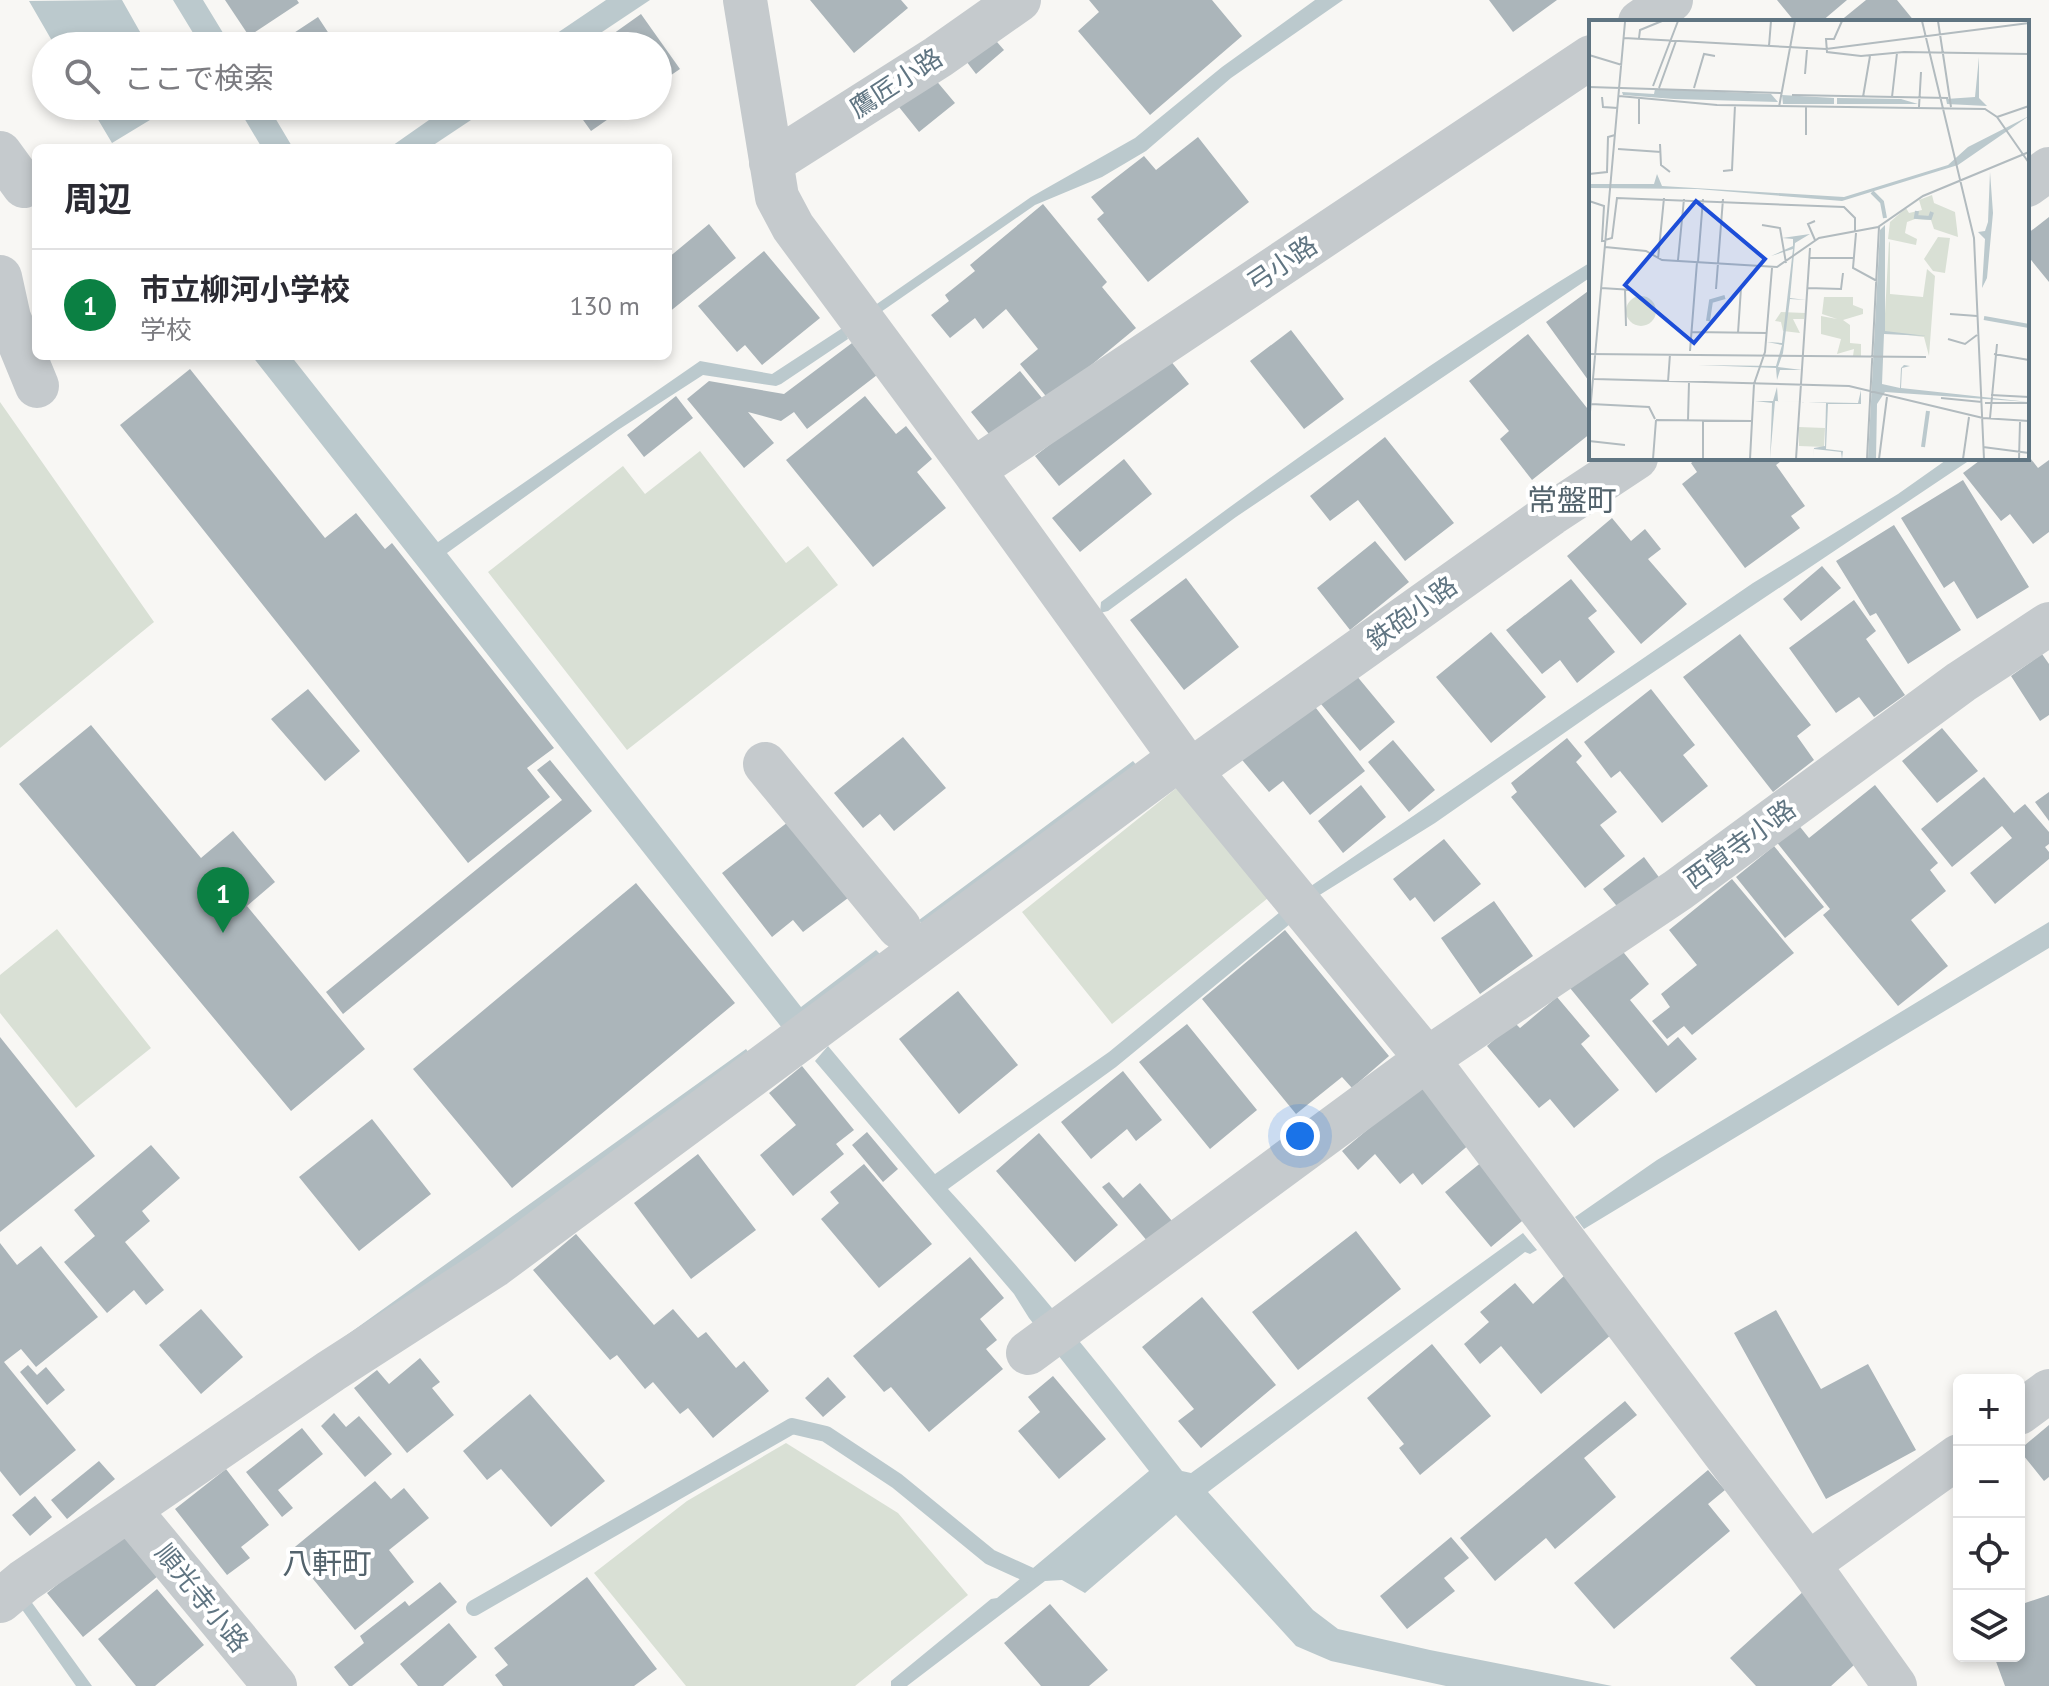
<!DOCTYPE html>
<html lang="ja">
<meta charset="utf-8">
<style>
body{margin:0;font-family:"PT Sans","Noto Sans JP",sans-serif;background:#f2f2f3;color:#2b2b33}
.controls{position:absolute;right:24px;bottom:24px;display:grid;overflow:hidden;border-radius:12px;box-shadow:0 4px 12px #0003}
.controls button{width:72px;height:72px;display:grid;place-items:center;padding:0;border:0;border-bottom:2px solid #e1e1e2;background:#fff;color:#2b2b33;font:40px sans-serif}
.you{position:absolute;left:1300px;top:1136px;width:28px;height:28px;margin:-20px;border:6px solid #fff;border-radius:50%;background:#1a73e8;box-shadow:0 0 0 12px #1a73e833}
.badge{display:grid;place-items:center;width:52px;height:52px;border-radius:50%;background:#0b8043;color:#fff;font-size:26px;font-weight:700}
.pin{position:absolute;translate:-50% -66px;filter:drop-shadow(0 2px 4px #0008)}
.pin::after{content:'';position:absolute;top:42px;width:28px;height:24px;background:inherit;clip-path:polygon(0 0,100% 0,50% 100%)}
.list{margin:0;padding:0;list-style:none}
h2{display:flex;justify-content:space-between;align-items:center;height:104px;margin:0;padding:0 32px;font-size:34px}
h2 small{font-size:26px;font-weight:400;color:#7c7c81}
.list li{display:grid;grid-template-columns:52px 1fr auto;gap:24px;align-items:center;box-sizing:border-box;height:112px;padding:0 32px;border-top:2px solid #e1e1e2}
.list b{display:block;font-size:30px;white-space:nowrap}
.list p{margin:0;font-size:26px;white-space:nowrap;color:#7c7c81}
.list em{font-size:26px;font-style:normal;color:#7c7c81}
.icon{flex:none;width:44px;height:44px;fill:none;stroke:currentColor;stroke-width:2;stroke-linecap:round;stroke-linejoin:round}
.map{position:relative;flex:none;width:2049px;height:1686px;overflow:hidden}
.search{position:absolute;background:#fff;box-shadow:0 4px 12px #0003;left:32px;top:32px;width:640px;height:88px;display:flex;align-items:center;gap:20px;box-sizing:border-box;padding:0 28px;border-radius:44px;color:#7c7c81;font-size:30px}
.panel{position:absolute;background:#fff;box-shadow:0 4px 12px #0003;left:32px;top:144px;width:640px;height:216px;border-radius:12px}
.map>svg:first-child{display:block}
.green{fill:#d9e0d5}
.water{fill:#bbc9cd}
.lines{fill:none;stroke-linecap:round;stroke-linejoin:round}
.stream{stroke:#bbc9cd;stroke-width:16}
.building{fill:#abb5ba}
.minor{stroke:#c5cacd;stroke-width:44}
.labels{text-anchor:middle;stroke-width:8;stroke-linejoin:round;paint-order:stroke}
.street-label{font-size:26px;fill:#607582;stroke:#fff}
.quarter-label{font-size:30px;fill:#53636c;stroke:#fff}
.inset-river{fill:none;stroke:#bbc9cd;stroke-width:4}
.inset-road{fill:none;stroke:#b2bbbf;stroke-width:2}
.view{fill:#1d4ed8;fill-opacity:0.15;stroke:#1d4ed8;stroke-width:4}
.inset-edge{fill:none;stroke:#607582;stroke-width:4}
</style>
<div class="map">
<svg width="2049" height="1686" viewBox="0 0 2049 1686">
<rect width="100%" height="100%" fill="#f8f7f4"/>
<path class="green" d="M0 402 154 622 0 748Z
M700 451 786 563 808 546 838 585 627 750 488 572 623 466 645 494Z
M1179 786 1268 898 1112 1024 1022 912Z
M57 929 151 1048 76 1108 0 1013V975Z
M786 1443 898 1513 968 1595 855 1686H686L594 1573 687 1501Z"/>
<path class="water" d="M122 0 148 46H55L29 1Z
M173 0H203L231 46H201Z
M606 0H650L581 46H538Z
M1315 0H1343L1231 78 1146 151 1102 177 1035 205 878 314 871 308 1031 197 1135 138 1222 67Z
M90 106H173L112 143Z
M237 106H268L293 148H262Z
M449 106H492L429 148H389Z
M1591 262V277L1236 517 1108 611 1100 613 1101 602C1260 484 1421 366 1591 262Z
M844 327 848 339 781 384 776 386 703 375 618 430 447 553 801 1007 876 950 884 958 786 1033 252 356H291L438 542 700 361 772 374Z
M1949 458H1973L1600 708 1435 823 1318 896 1311 886 1753 583 1898 494Z
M1133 761 1139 768 925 929 919 920Z
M1280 912 1290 924 1116 1067 948 1189C1031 1279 1107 1374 1182 1471L1191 1473 1523 1233 1537 1250 1530 1254 1525 1252 1208 1492 1313 1610 1338 1629 1430 1650 1612 1686H1446L1331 1661 1296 1646 1176 1515 1085 1593 1062 1580 1045 1581 907 1686H891V1681L991 1599 997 1598 1149 1471 1029 1318 1014 1294 815 1061 828 1046 935 1174 1109 1052Z
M2049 922V948L1584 1229 1575 1217 1657 1160Z
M746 1049 752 1057 511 1236 333 1345Z
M30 1600 92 1686H76L21 1608Z"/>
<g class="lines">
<path class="stream" d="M474 1608 792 1426 826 1434 897 1481 990 1557 1034 1577 1044 1571"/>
</g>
<path class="building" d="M225 0H297L299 3 249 36Z
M810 0H901L908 8 854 53Z
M1089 0H1212L1242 36 1150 115 1078 31 1099 12Z
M1489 0H1557L1513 32Z
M1777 0H1847L1821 22H1795Z
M1866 0H1897L1915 22H1839Z
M641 14 680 69 658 84V46H596Z
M318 17 337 46H274Z
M990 34 1004 50 976 74 963 57Z
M934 78 955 103 919 132 899 107Z
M573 106H627L591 131Z
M1198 137 1249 202 1148 282 1097 219 1104 213 1091 197 1144 156 1156 170Z
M1043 204 1107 282 1102 287 1136 328 1049 400 1020 364 1038 349 1006 309 983 329 975 318 950 338 931 315 949 301 945 295 975 271 970 265Z
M2049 217V282L2027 255V234Z
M709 224 736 258 668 313V258Z
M764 251 820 318 762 365 745 345 737 352 698 306Z
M1591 289V384L1546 322Z
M1291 330 1344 399 1304 429 1250 361Z
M1528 334 1591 413V433L1532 480 1500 439 1509 431 1469 381Z
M852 343 877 375 807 429 794 412 781 421 748 412 774 443 744 468 687 399 709 381 784 394Z
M1166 355 1189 384 1059 486 1035 456Z
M190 369 325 538 356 513 385 549 392 543 554 748 527 768 550 797 468 863 120 425Z
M1020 371 1042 398 993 439 971 412Z
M676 396 693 418 644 457 627 435Z
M865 396 896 434 906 426 932 459 917 472 946 508 873 567 786 460Z
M1385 437 1454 523 1405 561 1358 500 1330 521 1310 496Z
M2027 454 2038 468 2049 460V532L2033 544 2010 514 2001 521 1963 473 1983 458H2027Z
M1698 458H1785L1776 465 1805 506 1791 516 1800 528 1745 568 1682 484 1697 472 1691 463Z
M1124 459 1152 494 1080 552 1052 518Z
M1963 480 2029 587 1977 619 1954 581 1944 588 1901 518Z
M1612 518 1631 541 1645 529 1661 549 1648 559 1687 604 1641 644 1567 556Z
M1894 525 1961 630 1908 664 1876 613 1870 616 1836 561Z
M1375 541 1409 582 1350 630 1317 588Z
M1822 566 1841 588 1801 621 1783 599Z
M1186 578 1239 647 1184 690 1130 620Z
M1571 579 1597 611 1588 618 1615 652 1577 683 1560 660 1542 674 1506 630Z
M1854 600 1876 631 1866 639 1905 695 1874 717 1859 697 1836 713 1789 648Z
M1491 632 1546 697 1491 743 1436 677Z
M1740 634 1811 725 1797 736 1814 760 1773 792 1683 677Z
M2042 654 2049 664V715L2040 721 2011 676Z
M1351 669 1395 722 1360 751 1316 698Z
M308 689 360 751 325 781 271 719Z
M1651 689 1695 745 1683 755 1708 786 1662 823 1620 771 1611 778 1584 742Z
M1309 699 1365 771 1310 815 1283 781 1269 792 1238 755Z
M91 725 201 858 233 831 275 882 247 906 365 1049 291 1111 19 784Z
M1942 728 1978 771 1937 803 1902 761Z
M903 737 946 788 894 831 880 814 863 828 834 793Z
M1567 738 1582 756 1576 762 1617 812 1600 825 1625 856 1585 888 1511 797 1517 792 1511 783Z
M1393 740 1435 790 1409 812 1368 762Z
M550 760 592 811 343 1014 326 992 562 800 537 770Z
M1984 777 2014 813 2025 804 2049 832V844L2045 847 2049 852V859L1995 904 1970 873 2012 838 2002 826 1952 867 1921 829Z
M1361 785 1386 817 1343 853 1318 821Z
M1875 785 1938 863 1930 870 1946 891 1911 920 1948 966 1898 1006 1823 915 1830 909 1775 840 1797 823 1809 838Z
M2049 792V821L2035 802Z
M788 822 848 898 803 932 793 920 772 937 722 873Z
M1444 839 1481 884 1434 922 1415 897 1410 901 1393 879Z
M1774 846 1824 907 1785 938 1736 877Z
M1644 857 1661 880 1620 910 1603 889Z
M1732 879 1794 953 1692 1035 1684 1026 1667 1039 1652 1021 1670 1007 1661 994 1697 965 1669 930Z
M636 883 735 1003 512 1188 413 1069Z
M1494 901 1533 956 1480 994 1441 938Z
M1285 930 1389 1056 1352 1088 1342 1077 1296 1114 1202 999Z
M1620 948 1649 984 1630 1000 1668 1046 1678 1037 1697 1059 1656 1093 1570 988Z
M958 991 1018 1065 959 1114 899 1039Z
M1557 997 1590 1036 1581 1044 1619 1090 1574 1128 1550 1099 1539 1108 1487 1046 1514 1022 1520 1028Z
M1187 1024 1257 1110 1210 1149 1139 1062Z
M0 1037 95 1156 0 1232Z
M802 1066 854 1130 836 1144 844 1154 793 1196 760 1155 796 1125 769 1093Z
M1123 1071 1162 1120 1136 1141 1127 1129 1091 1159 1061 1122Z
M1422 1084 1471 1143 1422 1185 1413 1173 1400 1184 1375 1154 1358 1170 1342 1151Z
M372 1119 431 1194 359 1251 299 1177Z
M867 1132 898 1169 883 1182 852 1145Z
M1039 1133 1118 1225 1075 1262 996 1171Z
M151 1145 180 1178 142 1211 150 1221 125 1242 164 1290 146 1305 134 1290 107 1313 64 1262 95 1236 74 1210Z
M698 1154 756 1230 691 1279 634 1203Z
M1483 1161 1528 1216 1491 1247 1445 1192Z
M864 1164 932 1244 879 1288 821 1219 839 1203 830 1192Z
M1109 1182 1123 1198 1140 1183 1172 1221 1148 1242 1102 1187Z
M1356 1231 1401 1289 1298 1370 1252 1312Z
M576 1234 654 1325 673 1309 698 1338 706 1332 736 1368 744 1361 769 1391 713 1438 688 1408 680 1414 653 1382 645 1389 617 1355 610 1360 533 1270Z
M0 1243 17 1265 41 1246 98 1317 36 1367 21 1349 4 1362 76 1450 20 1496 0 1471Z
M970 1257 1004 1298 980 1319 997 1340 986 1349 1003 1369 929 1432 891 1387 884 1392 853 1356Z
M1564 1276 1612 1334 1541 1394 1501 1346 1480 1364 1464 1344 1489 1322 1480 1312 1515 1283 1533 1304Z
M1202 1297 1276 1385 1201 1448 1178 1421 1194 1409 1142 1347Z
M201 1309 243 1357 201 1394 159 1345Z
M1776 1310 1821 1389 1868 1364 1916 1450 1826 1499 1734 1333Z
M1432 1344 1491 1416 1420 1475 1399 1448 1404 1444 1367 1398Z
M420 1358 440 1382 432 1388 454 1415 407 1453 354 1388 377 1370 389 1384Z
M28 1365 37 1375 46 1367 65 1390 47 1405 20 1372Z
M1053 1376 1106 1439 1059 1479 1018 1431 1040 1412 1028 1397Z
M828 1377 846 1397 823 1417 805 1398Z
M530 1394 605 1481 551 1527 501 1469 487 1480 463 1451Z
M1625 1401 1637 1415 1584 1458 1616 1497 1555 1549 1546 1538 1495 1581 1460 1538Z
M334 1413 346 1427 359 1416 392 1454 365 1477 321 1426Z
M2049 1425V1477L2044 1481 2019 1450Z
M302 1428 323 1454 278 1490 293 1508 282 1517 246 1472Z
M99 1461 115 1479 67 1519 51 1500Z
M226 1469 269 1525 241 1547 250 1558 227 1575 175 1509Z
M1708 1470 1725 1490 1708 1504 1730 1531 1614 1629 1574 1583Z
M375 1481 391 1499 404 1488 429 1518 389 1550 414 1582 355 1630 290 1551Z
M35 1496 52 1517 30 1536 12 1515Z
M122 1532 158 1576 83 1637 47 1593Z
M1451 1537 1469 1558 1444 1578 1455 1591 1407 1629 1380 1596Z
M587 1577 657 1669 634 1686H503L495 1675 508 1665 494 1648Z
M440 1582 457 1602 352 1686H349L334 1667 364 1643 360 1636 405 1601 409 1606Z
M157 1589 204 1645 155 1686H136L98 1639Z
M1806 1589 1865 1655 1831 1686H1756L1730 1658Z
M2049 1595V1686H2005L1994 1656H2019V1605Z
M1050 1604 1108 1670 1089 1686H1041L1004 1643Z
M449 1623 477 1657 443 1686H418L400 1664Z"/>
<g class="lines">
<path class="minor" d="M745 0 777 197 793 227 973 470 1190 771 1427 1059 1808 1564 1895 1686
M1640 22 1671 0
M0 153 24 186
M771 163 938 57 1019 0
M2027 185 2049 169
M0 277 9 318 37 386
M973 470 1591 57
M765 764 899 927
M1190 771 1551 514 1636 458
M1028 1353 1427 1059 1678 890 1961 682 2049 624
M2019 1413 2049 1391
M130 1511 275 1686
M1808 1564 1959 1456
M0 1601 24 1581 331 1371 494 1266 1180 758"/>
</g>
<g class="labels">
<g class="street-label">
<text transform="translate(896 83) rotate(-33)" y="9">鷹匠小路</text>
<text transform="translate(1282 264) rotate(-34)" y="9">弓小路</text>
<text transform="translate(1412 613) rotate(-36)" y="9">鉄砲小路</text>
<text transform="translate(1740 844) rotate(-36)" y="9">西覚寺小路</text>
<text transform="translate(202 1598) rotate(51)" y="9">順光寺小路</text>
</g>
<g class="quarter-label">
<text x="1572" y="511">常盤町</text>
<text x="327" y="1574">八軒町</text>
</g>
</g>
<g transform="translate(1589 20)">
<rect width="440" height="440" fill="#f8f7f4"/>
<path d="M343 175 345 183 366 192 369 217 345 209 342 200 326 199 318 202 316 213 328 219 327 225 299 219 301 202 317 188 320 193 333 190 330 180ZM349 217 361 218 356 253 344 251 335 239ZM300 221 301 223V274L334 277 338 249 346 256 340 336 335 317 295 312ZM37 291a15 15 0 1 1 30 0a15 15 0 1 1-30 0ZM235 277H264V285L274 289V294L254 300 261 305V323L272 324V336H264L265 329 248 334 252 319 232 314V296L248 299 233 294ZM192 292 216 293 215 299H204L211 313 194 311 192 302 186 301ZM210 407 236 408 235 427 210 426Z" fill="#d9e0d5"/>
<path d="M390 37V78L398 86 358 84 357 79 386 77ZM66 69 182 74 189 82 85 79 34 75 33 72 65 74ZM193 75 245 78V84H194ZM248 78 312 79 329 84H248ZM440 96 369 145 253 181 108 169 0 168V164H65L68 154 73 166 255 177 359 145 379 127ZM401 152 404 193 398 258 393 268 396 219 389 212 396 211 399 202ZM296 205V311L338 316 295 314 293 364 311 368 312 348 315 345 321 346 313 348 312 368 440 382 296 372 288 384 287 439H279L291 210ZM221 214 206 223 201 278 217 280 201 279 194 333 189 347 213 350H191L188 360 187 348 109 345 187 346 193 325 178 322 193 323 204 229 182 236 204 226V219L193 218ZM188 367 189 381 212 382 269 383 272 370V384H239L237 429 254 431 253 439 252 432 225 429 224 439 225 428 236 426 237 383 186 381 181 439 183 383 166 381H184Z" fill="#bbc9cd"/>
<path class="inset-river" d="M283 172 293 182 296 198M328 191 327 197 341 198 343 192M395 298 440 306M119 301 122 281 136 277M334 427 339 391"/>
<path class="inset-road" d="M253 1 245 19H237L238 32 272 36 315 32 440 34M333 1 385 218 395 439M349 1 362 87M35 18 237 29 440 3M50 18 51 10 73 1M180 26 182 1M0 35 33 45M216 54 218 30M64 66 89 1M0 67 192 73M70 68 87 21M105 68 115 34 126 36M203 75 359 78M30 76 128 85 396 89 408 97 440 143M13 77 14 87 29 88M274 77 281 36M303 77 308 33M190 87 206 1M217 87V115M330 87 332 52M408 97 440 86M50 104V78M71 124 72 145 81 152M29 129 72 132M134 151 143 150 146 85M0 154 18 152 19 117 26 115M0 181 15 186 13 221 23 218 28 178 255 187 266 198V212M226 201 219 204 226 220M173 205 191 208 197 243M267 213 264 248 288 261M16 227 57 231 73 240 188 247 230 218 289 207 334 176 440 132M220 238H264M69 239 75 178M89 240 95 179M109 242 114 179M12 268 44 270M219 268 252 269 254 253M127 269 134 179M36 270 37 306M361 294 388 296M103 312 178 313M149 313 152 268M359 319 376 324 388 315M101 331 108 242M0 334 337 337M405 334 440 340M5 359 260 366 394 398M79 362 81 334M402 375 440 377M352 378 393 382M396 383H440M2 384 60 387 66 399M394 398 440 401M401 398 408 324M67 400 163 401M99 400 100 362M0 403 36 2M0 421 36 425M394 427 440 433M64 439 67 400M114 439V400M161 439 165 364 176 332 183 248M207 439 221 228M278 439 290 207M290 439 298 377M374 439 380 397M430 439 431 402"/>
<path class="view" d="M107 181 176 239 105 323 36 265Z"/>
<rect width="440" height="440" class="inset-edge"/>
</g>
</svg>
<div class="controls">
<button>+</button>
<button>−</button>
<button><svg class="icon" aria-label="locate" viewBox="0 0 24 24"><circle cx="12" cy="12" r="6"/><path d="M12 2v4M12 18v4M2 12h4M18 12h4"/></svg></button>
<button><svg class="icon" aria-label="layers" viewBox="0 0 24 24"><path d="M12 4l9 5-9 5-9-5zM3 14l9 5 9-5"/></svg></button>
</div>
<div class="you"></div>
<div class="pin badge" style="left:223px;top:933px">1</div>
<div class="search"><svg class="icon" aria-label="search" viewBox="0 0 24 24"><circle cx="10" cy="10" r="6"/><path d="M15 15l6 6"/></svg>ここで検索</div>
<section class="panel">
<h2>周辺<small></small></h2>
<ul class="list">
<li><span class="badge">1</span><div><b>市立柳河小学校</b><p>学校</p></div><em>130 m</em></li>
</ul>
</section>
</div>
